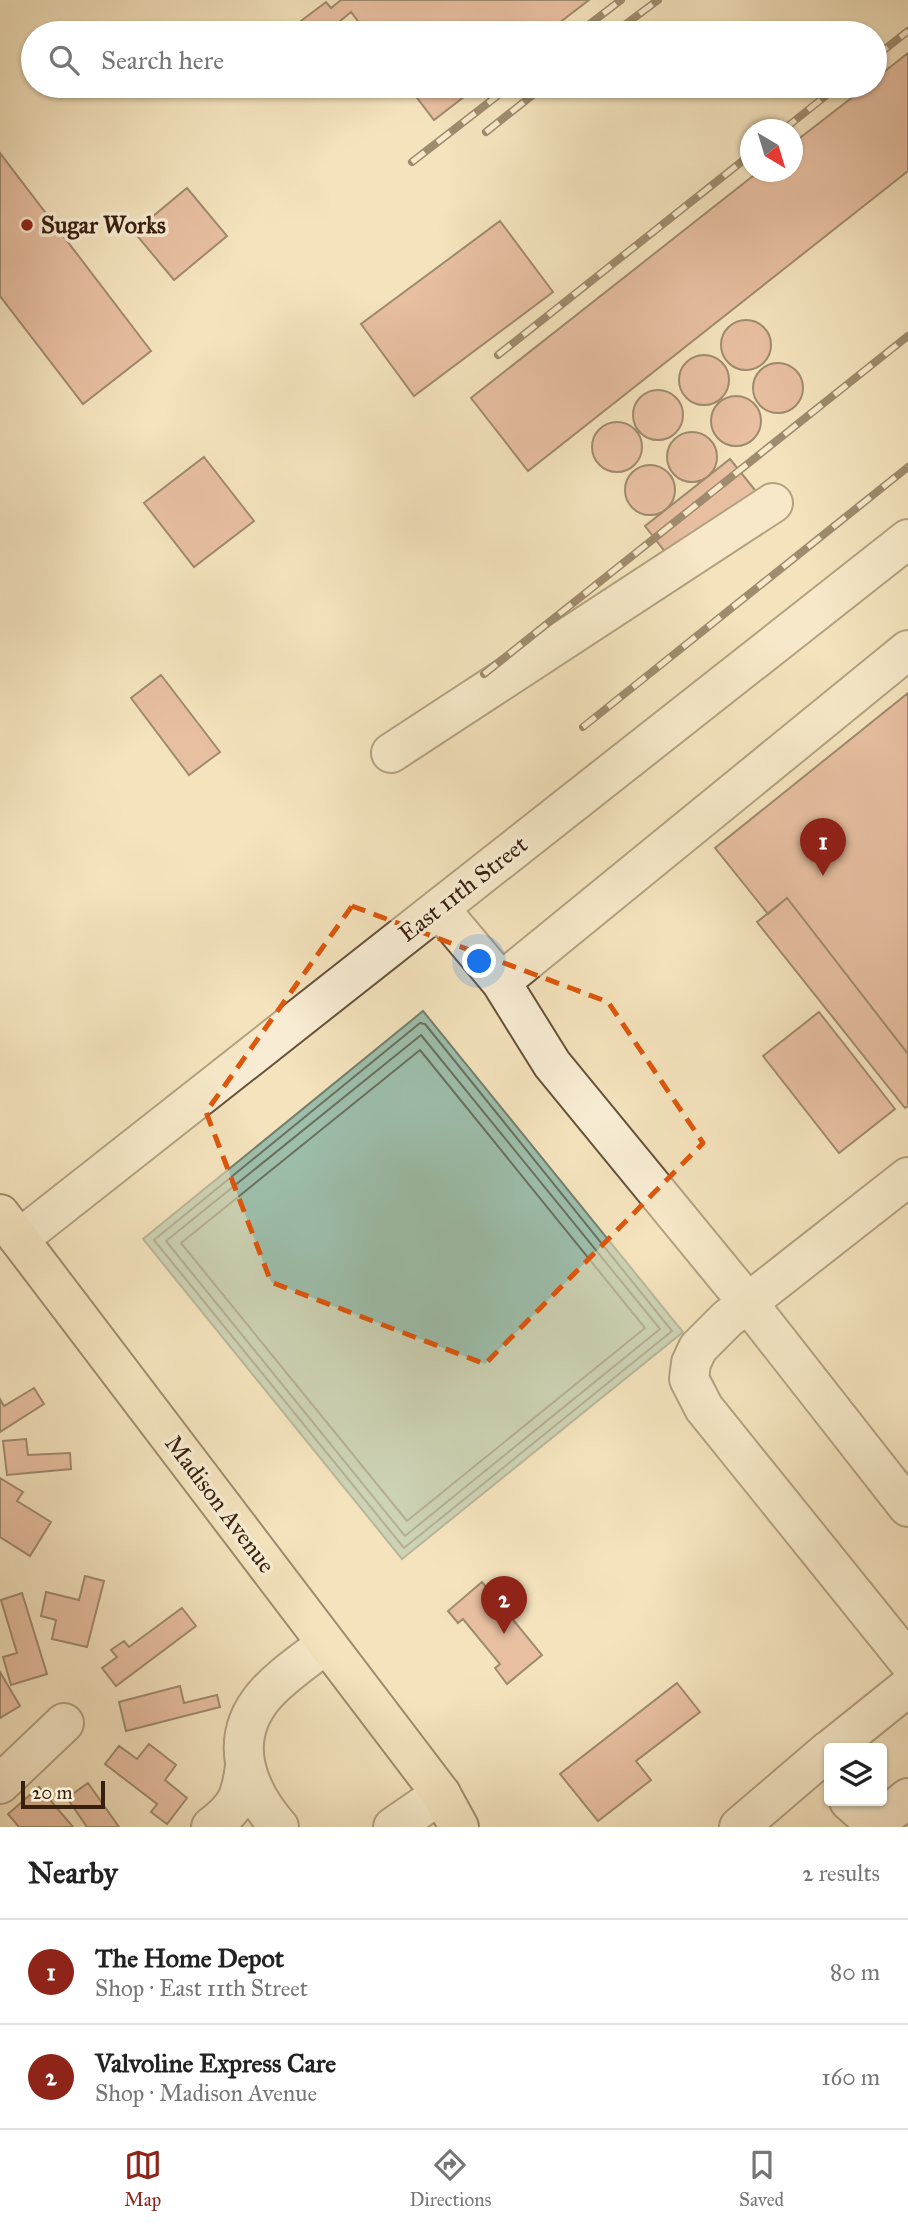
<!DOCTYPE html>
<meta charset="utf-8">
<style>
body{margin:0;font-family:"IM FELL Great Primer",serif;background:#f6f6f6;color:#222}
.controls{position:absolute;right:21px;bottom:21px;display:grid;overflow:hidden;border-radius:7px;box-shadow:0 2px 5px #0004}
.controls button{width:63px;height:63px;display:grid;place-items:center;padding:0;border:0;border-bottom:2px solid #e0e0e0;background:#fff;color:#222;font:35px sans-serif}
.compass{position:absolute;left:740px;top:119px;width:63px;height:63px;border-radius:50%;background:#fff;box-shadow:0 2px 5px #0004;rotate:142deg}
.scale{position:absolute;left:21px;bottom:18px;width:84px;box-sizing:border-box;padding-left:7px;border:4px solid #38200f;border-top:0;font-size:19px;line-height:24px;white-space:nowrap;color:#38200f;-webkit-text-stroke:5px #f8edd4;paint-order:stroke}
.you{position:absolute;left:480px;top:962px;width:24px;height:24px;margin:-18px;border:5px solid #fff;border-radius:50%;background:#1a73e8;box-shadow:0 0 0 10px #1a73e833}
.badge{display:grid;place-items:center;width:46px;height:46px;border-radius:50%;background:#8f2418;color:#fff;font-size:23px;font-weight:700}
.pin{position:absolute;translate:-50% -58px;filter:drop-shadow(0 2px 4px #0008)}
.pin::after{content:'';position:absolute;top:37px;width:24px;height:21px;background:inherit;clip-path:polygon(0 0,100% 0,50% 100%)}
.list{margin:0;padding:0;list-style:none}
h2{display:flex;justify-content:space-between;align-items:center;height:91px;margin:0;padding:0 28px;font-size:30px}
h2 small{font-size:23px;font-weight:400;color:#767676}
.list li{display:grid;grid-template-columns:46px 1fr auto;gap:21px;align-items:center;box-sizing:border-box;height:105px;padding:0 28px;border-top:2px solid #e0e0e0}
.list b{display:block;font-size:26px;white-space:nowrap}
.list p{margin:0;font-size:23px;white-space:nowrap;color:#767676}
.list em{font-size:23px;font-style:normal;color:#767676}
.icon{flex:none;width:38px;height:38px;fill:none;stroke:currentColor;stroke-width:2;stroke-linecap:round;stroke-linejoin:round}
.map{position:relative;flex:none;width:908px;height:1827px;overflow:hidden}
.search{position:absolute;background:#fff;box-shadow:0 2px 5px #0004;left:21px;right:21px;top:21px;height:77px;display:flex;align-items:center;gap:18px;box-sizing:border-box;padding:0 24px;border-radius:38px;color:#767676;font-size:26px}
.sheet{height:301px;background:#fff}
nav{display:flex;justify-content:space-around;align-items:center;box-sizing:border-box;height:98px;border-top:2px solid #e0e0e0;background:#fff;font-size:19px;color:#767676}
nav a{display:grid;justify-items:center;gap:4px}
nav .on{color:#8f2418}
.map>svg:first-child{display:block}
.water{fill:#9dbfac;stroke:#757f6d;stroke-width:2}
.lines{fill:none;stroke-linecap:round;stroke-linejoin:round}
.shore{stroke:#6a705e;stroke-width:2}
.building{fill:#da937f;stroke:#38200f;stroke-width:2}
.minor-casing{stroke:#67513a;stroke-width:42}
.major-casing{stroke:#38200f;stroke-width:42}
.minor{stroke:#f8edd4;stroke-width:38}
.major{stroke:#f4e3bd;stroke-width:38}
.rail-casing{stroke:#38200f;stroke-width:8}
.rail{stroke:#f8edd4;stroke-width:5;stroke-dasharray:16;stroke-linecap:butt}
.marked{fill:none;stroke:#df560c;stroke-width:5;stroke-dasharray:14 9;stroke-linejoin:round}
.poi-dot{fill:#8f2418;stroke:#f8edd4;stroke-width:2.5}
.labels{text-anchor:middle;stroke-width:7;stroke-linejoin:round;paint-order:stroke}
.poi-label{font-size:24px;font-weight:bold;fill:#38200f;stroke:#f8edd4;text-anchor:start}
.street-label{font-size:24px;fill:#38200f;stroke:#f8edd4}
</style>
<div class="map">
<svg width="908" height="1827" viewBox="0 0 908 1827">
<rect width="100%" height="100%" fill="#f4e3bd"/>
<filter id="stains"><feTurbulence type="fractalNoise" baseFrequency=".00286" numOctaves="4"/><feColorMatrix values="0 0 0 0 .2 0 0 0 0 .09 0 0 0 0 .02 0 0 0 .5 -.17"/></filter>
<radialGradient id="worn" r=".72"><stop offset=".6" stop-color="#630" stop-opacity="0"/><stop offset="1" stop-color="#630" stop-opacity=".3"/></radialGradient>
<path class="water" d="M423 1011 683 1332 402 1559 143 1239Z"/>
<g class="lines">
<path class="shore" d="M420 1023 425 1024 672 1331 404 1548 154 1240Z
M421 1035 660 1329 405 1536 166 1241Z
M420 1050 645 1328 407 1521 181 1243Z"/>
</g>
<path class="building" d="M341 0H589L546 33H367L351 12 339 22 345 30 341 33H285L326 2 331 8Z
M908 53V171L528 471 471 398 758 172H792V144L867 86H875V79Z
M408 86H478L434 120Z
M0 153 151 351 83 404 0 296Z
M187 188 227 236 174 280 134 232Z
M500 221 553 292 414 396 361 324Z
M721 345a25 25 0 1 1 50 0a25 25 0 1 1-50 0Z
M679 380a25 25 0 1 1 50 0a25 25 0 1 1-50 0Z
M753 388a25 25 0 1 1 50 0a25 25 0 1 1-50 0Z
M633 415a25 25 0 1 1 50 0a25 25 0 1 1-50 0Z
M711 421a25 25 0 1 1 50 0a25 25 0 1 1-50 0Z
M592 447a25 25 0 1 1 50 0a25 25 0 1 1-50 0Z
M667 457a25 25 0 1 1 50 0a25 25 0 1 1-50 0Z
M204 457 254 521 194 567 144 503Z
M730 459 759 495 673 562 645 526Z
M625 490a25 25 0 1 1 50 0a25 25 0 1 1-50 0Z
M161 675 220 752 189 775 131 698Z
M908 693V1054L787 898 768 914 715 848Z
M787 898 908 1054V1106L905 1108 757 922Z
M819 1012 895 1109 839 1153 763 1056Z
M34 1388 44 1404 0 1432V1399L4 1406Z
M26 1439 28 1455 70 1453 71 1469 7 1475 3 1441Z
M0 1478 23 1492 17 1501 51 1522 30 1556 0 1537Z
M85 1576 104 1581 87 1647 52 1639 56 1620 41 1616 46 1592 79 1600Z
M482 1582 542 1655 507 1684 495 1668 500 1664 463 1619 458 1623 448 1611Z
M22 1593 47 1674 11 1685 3 1657 17 1653 1 1600Z
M182 1608 196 1626 116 1686 102 1668 117 1657 111 1650 124 1641 129 1647Z
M0 1672 20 1706 0 1718Z
M677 1683 700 1712 636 1761 651 1780 598 1821 560 1774Z
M180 1686 184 1703 217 1695 220 1707 126 1731 119 1702Z
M149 1744 176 1765 165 1780 187 1798 167 1824 151 1812 157 1804 105 1764 119 1746 137 1759Z
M88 1783 119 1827H87L67 1798Z
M39 1787 73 1827H19L8 1814Z"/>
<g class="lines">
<defs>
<path id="minor" d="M391 753 773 503
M439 908 501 982 552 1064 748 1303 908 1507
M501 982 908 650
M908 1177 727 1319 698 1348 691 1363 689 1379 704 1408 908 1661
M19 1239 908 539
M832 1748 908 1687
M0 1784 64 1723
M849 1801 866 1816 893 1810 908 1798
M211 1827C236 1808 241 1798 245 1766
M279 1827C246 1789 227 1740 264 1696 281 1676 306 1660 326 1644
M393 1827 441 1794
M739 1827 829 1750"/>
<path id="major" d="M0 1214 441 1794 459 1827"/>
</defs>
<use href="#minor" class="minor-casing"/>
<use href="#major" class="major-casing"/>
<use href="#minor" class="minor"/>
<use href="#major" class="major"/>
<defs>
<path id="rail" d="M578 33 621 0
M614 33 658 0
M875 57 908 31
M783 130 838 86
M486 132 544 86
M412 162 510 86
M498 355 750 155
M484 674 908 336
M583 727 908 467"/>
</defs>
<use href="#rail" class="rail-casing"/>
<use href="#rail" class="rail"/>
</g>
<path d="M0 0H908V1827H0ZM352 906 608 1002 703 1143 485 1364 271 1282 206 1112Z" fill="#f4e3bd" fill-opacity=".55" fill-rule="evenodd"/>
<path class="marked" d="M352 906 608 1002 703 1143 485 1364 271 1282 206 1112Z"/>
<circle class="poi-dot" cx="27" cy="225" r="7"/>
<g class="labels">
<g class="poi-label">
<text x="41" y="233">Sugar Works</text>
</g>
<g class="street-label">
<text transform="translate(463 889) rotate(-38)" y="8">East 11th Street</text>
<text transform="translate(220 1504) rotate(53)" y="8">Madison Avenue</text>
</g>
</g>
<rect width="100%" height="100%" filter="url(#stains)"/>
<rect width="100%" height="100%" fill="url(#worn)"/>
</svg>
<div class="controls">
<button><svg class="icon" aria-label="layers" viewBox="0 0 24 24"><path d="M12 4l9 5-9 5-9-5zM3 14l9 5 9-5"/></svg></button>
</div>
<svg class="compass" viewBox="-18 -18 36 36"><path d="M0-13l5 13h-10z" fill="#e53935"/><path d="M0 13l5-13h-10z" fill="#767676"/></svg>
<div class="scale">20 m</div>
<div class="you"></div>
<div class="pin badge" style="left:823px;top:876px">1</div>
<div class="pin badge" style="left:504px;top:1634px">2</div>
<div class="search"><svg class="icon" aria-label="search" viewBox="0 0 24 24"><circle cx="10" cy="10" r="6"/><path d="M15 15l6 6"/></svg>Search here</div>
</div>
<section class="sheet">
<h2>Nearby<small>2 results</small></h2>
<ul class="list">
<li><span class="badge">1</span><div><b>The Home Depot</b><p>Shop · East 11th Street</p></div><em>80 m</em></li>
<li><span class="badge">2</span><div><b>Valvoline Express Care</b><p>Shop · Madison Avenue</p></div><em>160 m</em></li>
</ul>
</section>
<nav>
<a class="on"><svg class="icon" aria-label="map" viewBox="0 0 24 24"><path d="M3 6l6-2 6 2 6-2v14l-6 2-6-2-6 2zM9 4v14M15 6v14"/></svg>Map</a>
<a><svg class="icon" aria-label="directions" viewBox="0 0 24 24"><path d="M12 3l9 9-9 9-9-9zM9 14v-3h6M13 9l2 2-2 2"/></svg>Directions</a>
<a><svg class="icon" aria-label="saved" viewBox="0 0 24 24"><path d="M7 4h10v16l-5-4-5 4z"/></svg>Saved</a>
</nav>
